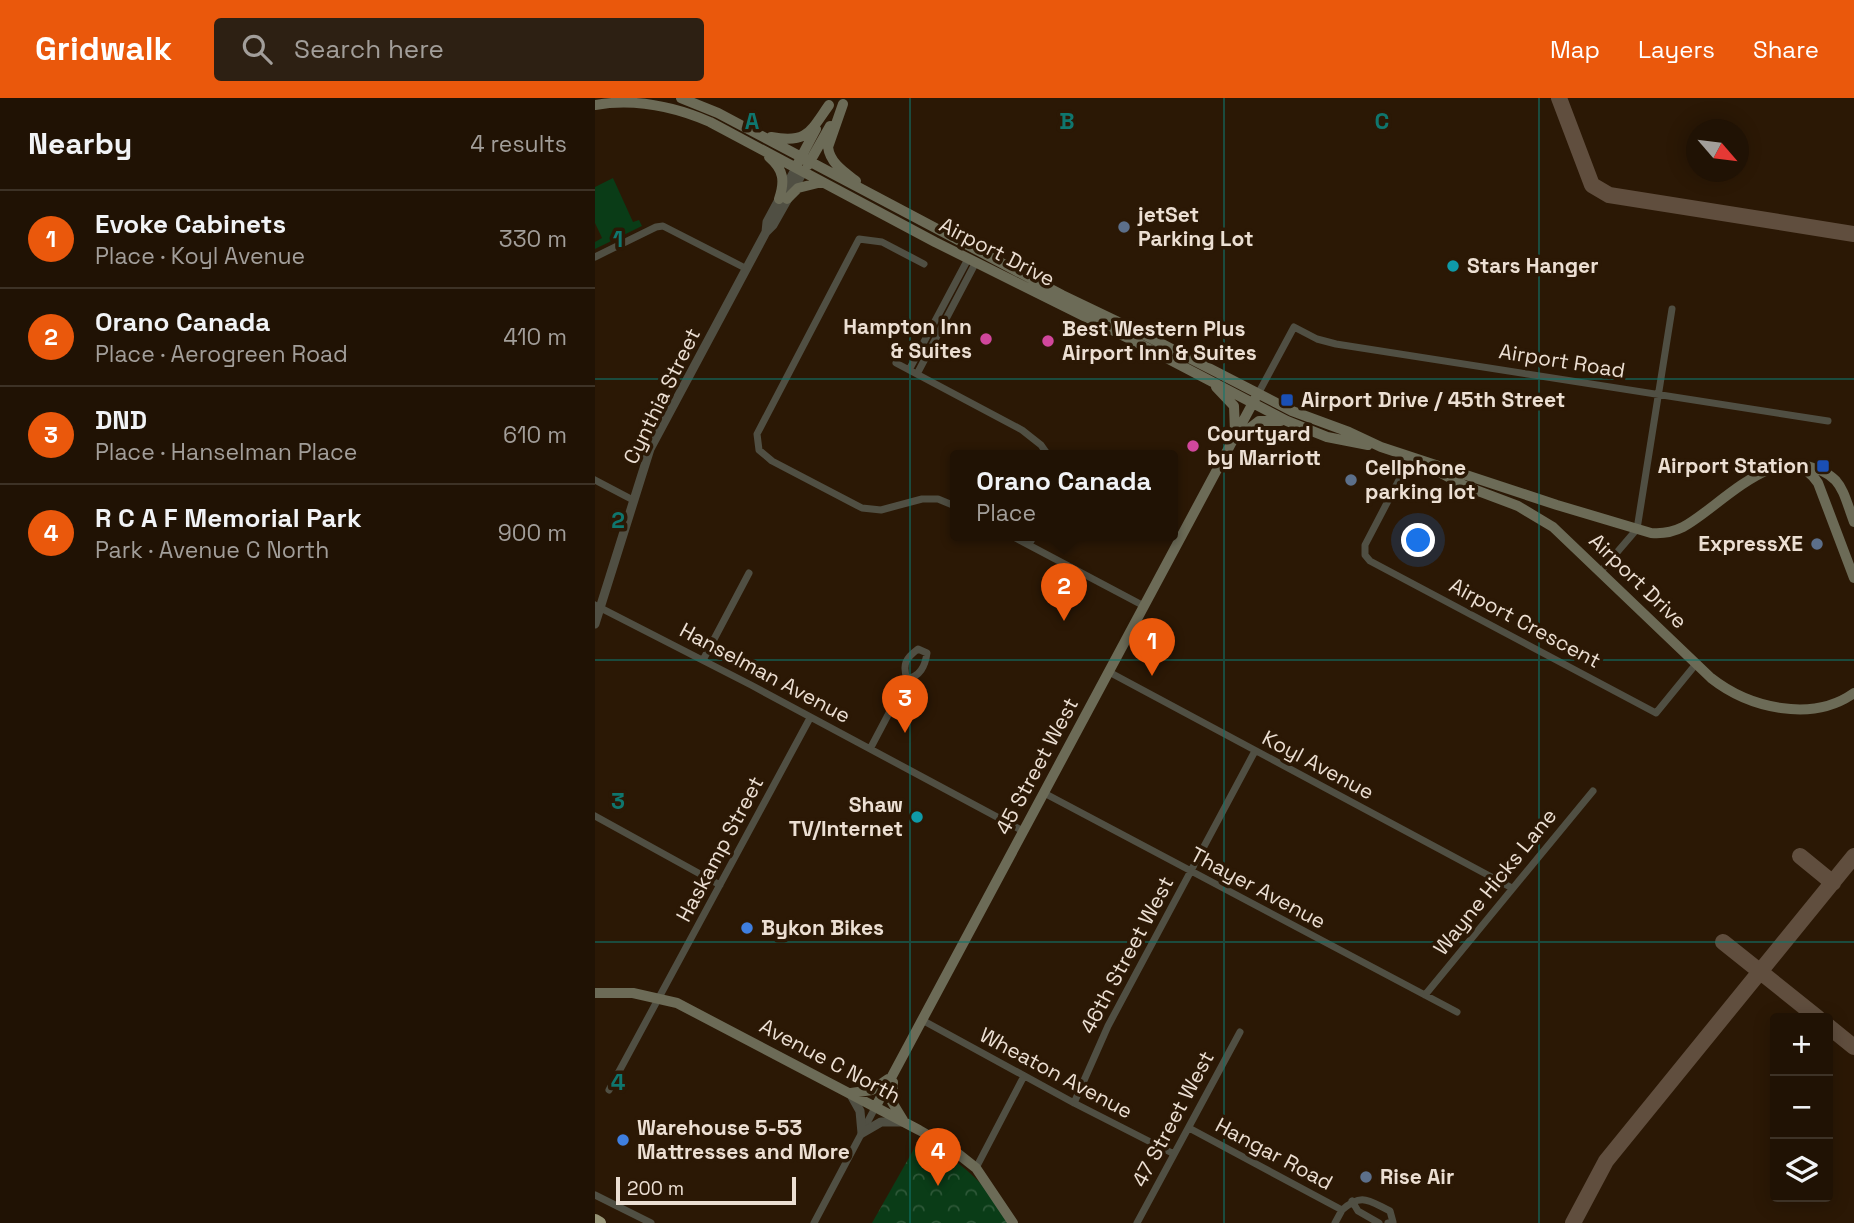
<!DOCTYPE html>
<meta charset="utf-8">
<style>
body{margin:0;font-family:"Space Grotesk",sans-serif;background:#2d2013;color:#f1f3f6}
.controls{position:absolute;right:21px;bottom:21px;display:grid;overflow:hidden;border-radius:7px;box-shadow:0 4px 18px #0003}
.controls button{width:63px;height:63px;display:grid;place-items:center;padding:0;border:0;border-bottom:2px solid #3d3226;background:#201204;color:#f1f3f6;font:35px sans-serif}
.compass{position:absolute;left:1091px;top:21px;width:63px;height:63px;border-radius:50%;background:#201204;box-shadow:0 4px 18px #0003;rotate:118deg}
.scale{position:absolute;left:21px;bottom:18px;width:180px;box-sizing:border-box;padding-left:7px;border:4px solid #ecdfd3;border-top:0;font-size:19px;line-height:24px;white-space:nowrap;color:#ecdfd3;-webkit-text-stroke:5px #2b1805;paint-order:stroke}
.you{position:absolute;left:824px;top:443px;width:24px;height:24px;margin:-18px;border:5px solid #fff;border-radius:50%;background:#1a73e8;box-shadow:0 0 0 10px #1a73e833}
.badge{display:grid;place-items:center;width:46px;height:46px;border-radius:50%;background:#ea580c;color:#fff;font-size:23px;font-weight:700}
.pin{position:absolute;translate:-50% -58px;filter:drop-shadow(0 2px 4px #0008)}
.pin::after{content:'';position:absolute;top:37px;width:24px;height:21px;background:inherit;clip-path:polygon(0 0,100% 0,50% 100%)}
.popup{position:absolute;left:355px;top:352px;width:228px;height:91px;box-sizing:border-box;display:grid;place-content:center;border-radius:7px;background:#201204;filter:drop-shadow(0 2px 5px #0005);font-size:23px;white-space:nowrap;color:#a29e9a}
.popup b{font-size:26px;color:#f1f3f6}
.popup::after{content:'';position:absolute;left:50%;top:100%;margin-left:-14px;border:14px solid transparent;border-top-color:#201204}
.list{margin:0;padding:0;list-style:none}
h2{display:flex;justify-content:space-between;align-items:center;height:91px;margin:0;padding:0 28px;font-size:30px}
h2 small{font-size:23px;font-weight:400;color:#a29e9a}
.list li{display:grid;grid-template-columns:46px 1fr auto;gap:21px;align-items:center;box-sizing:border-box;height:98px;padding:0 28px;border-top:2px solid #3d3226}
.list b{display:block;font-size:26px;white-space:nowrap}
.list p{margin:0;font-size:23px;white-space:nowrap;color:#a29e9a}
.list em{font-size:23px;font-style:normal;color:#a29e9a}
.icon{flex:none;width:38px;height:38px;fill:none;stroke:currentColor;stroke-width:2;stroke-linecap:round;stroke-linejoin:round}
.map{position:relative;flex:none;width:1259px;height:1125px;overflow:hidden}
header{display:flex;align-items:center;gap:42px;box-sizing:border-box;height:98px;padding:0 35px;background:#ea580c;color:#fff}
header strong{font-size:33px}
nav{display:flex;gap:38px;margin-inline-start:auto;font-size:24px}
.search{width:490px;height:63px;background:#2d2013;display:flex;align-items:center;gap:18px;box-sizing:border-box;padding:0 24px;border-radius:7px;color:#a29e9a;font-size:26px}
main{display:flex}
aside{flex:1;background:#201204}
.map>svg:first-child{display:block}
.grass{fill:#0a3c17}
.park{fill:url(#park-crowns)}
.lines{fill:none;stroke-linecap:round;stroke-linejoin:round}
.taxiway{stroke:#604e3e;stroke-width:16}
.minor{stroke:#504f43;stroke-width:7}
.tertiary{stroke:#504f43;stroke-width:9}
.secondary{stroke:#6c6b57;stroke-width:10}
.motorway{stroke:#969476;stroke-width:12}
.grid{fill:none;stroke:#0f766e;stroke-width:2;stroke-opacity:0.55}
.service-dot{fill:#5c6f8a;stroke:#2b1805;stroke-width:2.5}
.culture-dot{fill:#0f9aa8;stroke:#2b1805;stroke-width:2.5}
.hotel-dot{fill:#d1479c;stroke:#2b1805;stroke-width:2.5}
.transit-dot{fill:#1a4fb4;stroke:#2b1805;stroke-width:2.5}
.shop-dot{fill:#3f7fe0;stroke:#2b1805;stroke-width:2.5}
.labels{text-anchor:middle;stroke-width:7;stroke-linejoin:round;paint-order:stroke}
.poi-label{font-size:21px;font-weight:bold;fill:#ecdfd3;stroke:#2b1805;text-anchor:start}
.street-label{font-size:21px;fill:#ecdfd3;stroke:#2b1805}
.grid-label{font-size:23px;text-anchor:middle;font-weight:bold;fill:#0f766e;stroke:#2b1805;stroke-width:7;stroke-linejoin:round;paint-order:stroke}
</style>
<header>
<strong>Gridwalk</strong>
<div class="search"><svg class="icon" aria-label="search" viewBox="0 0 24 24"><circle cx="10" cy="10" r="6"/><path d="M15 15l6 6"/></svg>Search here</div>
<nav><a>Map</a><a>Layers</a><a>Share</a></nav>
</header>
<main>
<aside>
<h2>Nearby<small>4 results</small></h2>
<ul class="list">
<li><span class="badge">1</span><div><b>Evoke Cabinets</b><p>Place · Koyl Avenue</p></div><em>330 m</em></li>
<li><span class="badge">2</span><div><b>Orano Canada</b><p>Place · Aerogreen Road</p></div><em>410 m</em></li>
<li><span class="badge">3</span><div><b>DND</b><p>Place · Hanselman Place</p></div><em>610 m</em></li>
<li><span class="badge">4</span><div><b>R C A F Memorial Park</b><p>Park · Avenue C North</p></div><em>900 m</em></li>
</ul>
</aside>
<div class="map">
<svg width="1259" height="1125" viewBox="0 0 1259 1125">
<defs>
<pattern id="park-crowns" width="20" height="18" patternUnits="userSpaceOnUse" patternTransform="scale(1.75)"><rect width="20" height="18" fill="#0a3c17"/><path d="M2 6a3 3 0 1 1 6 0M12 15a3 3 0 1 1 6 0" fill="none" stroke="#2e5838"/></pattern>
</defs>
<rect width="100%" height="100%" fill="#2b1805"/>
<path class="grass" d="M18 80 38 124 44 122 47 128 0 151V144L7 140 0 125V89Z"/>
<path class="park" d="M324 1042C370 1067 386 1079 413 1125H277Z"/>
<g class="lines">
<path class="taxiway" d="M964 0 997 87 1014 97 1259 136
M1205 758 1238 785
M1128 844 1223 920
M1233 928 1259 949
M978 1125 1011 1063 1259 758"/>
<path class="minor" d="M0 159 61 129 68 128 152 171
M329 166 287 144 264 141 162 336 164 352 177 363 267 410 286 412 327 401H343L360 408
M301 265 427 332 446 347 453 357
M314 272 373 161
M322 276 381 164
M663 296 699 229 722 241 741 246 1233 323
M816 359 770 447V457L775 463 1061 615 1101 566
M0 382 38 402
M415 437 549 508
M434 447 439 437
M1006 473 1042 431 1077 211
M0 507 156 587 428 733
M108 562 154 475
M514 574 917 790
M275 651 312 581C325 578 330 569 332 555L323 551C311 560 307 566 312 581
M449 695 862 914
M0 718 125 787
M830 897 998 693
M327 922 479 1005 579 1056
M14 992 215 620
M479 1005 513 928 660 653
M594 1030 747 1112C767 1094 774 1103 795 1113L798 1124 793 1125
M381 1070 429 978
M0 1097 56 1125
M757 1103 763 1113 784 1125
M219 1125 281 1008
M542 1125 645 934
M740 1125 747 1112"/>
<path class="tertiary" d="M171 134 172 124 201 70
M0 526 55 351 171 134 178 127 208 74
M255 995 265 1013 267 1035 286 1024H308"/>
<path class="secondary" d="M86 0 123 15 467 197 538 231 697 313 754 334 786 349 962 407 1056 435C1067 436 1078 434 1088 429 1122 412 1189 333 1223 385L1259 480
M248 6 233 49C235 65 249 74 261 83
M0 7C41 0 78 8 115 24L340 144 539 243 692 323 732 339 773 347
M176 39C212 46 215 34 234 7
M174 59C189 72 190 83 184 101
M203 65 221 31
M213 67 235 28
M192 101 203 90 227 84
M621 289 639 308 640 334
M641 341 664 323H686
M1208 367C1247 376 1246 389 1259 424
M837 370 870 388 923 408 958 429 1116 580C1154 610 1217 625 1259 595
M0 895H38L82 905 324 1032 357 1051 381 1070 418 1125
M298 984 297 1004 308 1022
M256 995 277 992 293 981
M281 1008 661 299"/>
<path class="motorway" d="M0 1122 5 1125"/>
</g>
<path class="grid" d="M315 0V1125M629 0V1125M944 0V1125M0 281H1259M0 562H1259M0 844H1259"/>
<g class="service-dot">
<circle cx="529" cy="129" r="7"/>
<circle cx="756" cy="382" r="7"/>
<circle cx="1222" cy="446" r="7"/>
<circle cx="771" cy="1079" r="7"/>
</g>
<g class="culture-dot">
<circle cx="858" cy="168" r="7"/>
<circle cx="322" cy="719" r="7"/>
</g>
<g class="hotel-dot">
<circle cx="391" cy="241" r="7"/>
<circle cx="453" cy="243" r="7"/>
<circle cx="598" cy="348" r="7"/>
</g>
<g class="transit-dot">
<rect x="685" y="295" width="14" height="14" rx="3.5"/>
<rect x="1221" y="361" width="14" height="14" rx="3.5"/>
</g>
<g class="shop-dot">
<circle cx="152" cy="830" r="7"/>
<circle cx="28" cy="1042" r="7"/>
</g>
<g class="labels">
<g class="poi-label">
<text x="543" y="124">jetSet<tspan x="543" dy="24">Parking Lot</tspan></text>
<text x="872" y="175">Stars Hanger</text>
<text x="377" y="236" text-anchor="end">Hampton Inn<tspan x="377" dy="24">&amp; Suites</tspan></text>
<text x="467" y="238">Best Western Plus<tspan x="467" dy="24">Airport Inn &amp; Suites</tspan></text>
<text x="706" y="309">Airport Drive / 45th Street</text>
<text x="612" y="343">Courtyard<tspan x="612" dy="24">by Marriott</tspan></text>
<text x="1214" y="375" text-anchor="end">Airport Station</text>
<text x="770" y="377">Cellphone<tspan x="770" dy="24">parking lot</tspan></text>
<text x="1208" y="453" text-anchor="end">ExpressXE</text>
<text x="308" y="714" text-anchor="end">Shaw<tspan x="308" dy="24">TV/Internet</tspan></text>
<text x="166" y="837">Bykon Bikes</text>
<text x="42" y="1037">Warehouse 5-53<tspan x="42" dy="24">Mattresses and More</tspan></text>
<text x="785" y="1086">Rise Air</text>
</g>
<g class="street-label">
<text transform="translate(402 154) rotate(27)" y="7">Airport Drive</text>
<text transform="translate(967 263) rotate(9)" y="7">Airport Road</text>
<text transform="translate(67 298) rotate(-64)" y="7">Cynthia Street</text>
<text transform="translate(1043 483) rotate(44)" y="7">Airport Drive</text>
<text transform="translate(930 525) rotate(28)" y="7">Airport Crescent</text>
<text transform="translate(170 575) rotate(28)" y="7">Hanselman Avenue</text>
<text transform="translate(723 667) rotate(28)" y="7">Koyl Avenue</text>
<text transform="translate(442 668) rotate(-62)" y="7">45 Street West</text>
<text transform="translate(125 751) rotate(-62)" y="7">Haskamp Street</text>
<text transform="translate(900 784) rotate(-51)" y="7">Wayne Hicks Lane</text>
<text transform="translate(663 790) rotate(28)" y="7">Thayer Avenue</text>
<text transform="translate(532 857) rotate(-62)" y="7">46th Street West</text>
<text transform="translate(235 963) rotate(28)" y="7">Avenue C North</text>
<text transform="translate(461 975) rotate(28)" y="7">Wheaton Avenue</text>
<text transform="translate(578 1021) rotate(-62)" y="7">47 Street West</text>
<text transform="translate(679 1056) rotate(28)" y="7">Hangar Road</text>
</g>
</g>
<g class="grid-label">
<text x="157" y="31">A</text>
<text x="472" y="31">B</text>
<text x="787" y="31">C</text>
<text x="23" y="149">1</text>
<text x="23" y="430">2</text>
<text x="23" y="711">3</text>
<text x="23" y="992">4</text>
</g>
</svg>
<div class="controls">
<button>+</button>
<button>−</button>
<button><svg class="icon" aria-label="layers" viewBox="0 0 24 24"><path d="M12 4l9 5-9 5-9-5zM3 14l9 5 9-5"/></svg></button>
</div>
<svg class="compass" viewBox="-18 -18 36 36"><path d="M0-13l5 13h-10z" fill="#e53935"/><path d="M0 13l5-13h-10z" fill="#a29e9a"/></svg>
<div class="scale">200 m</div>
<div class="you"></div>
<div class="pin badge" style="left:557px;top:578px">1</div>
<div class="pin badge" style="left:469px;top:523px">2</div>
<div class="popup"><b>Orano Canada</b>Place</div>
<div class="pin badge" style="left:310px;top:635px">3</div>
<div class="pin badge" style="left:343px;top:1088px">4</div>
</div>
</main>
